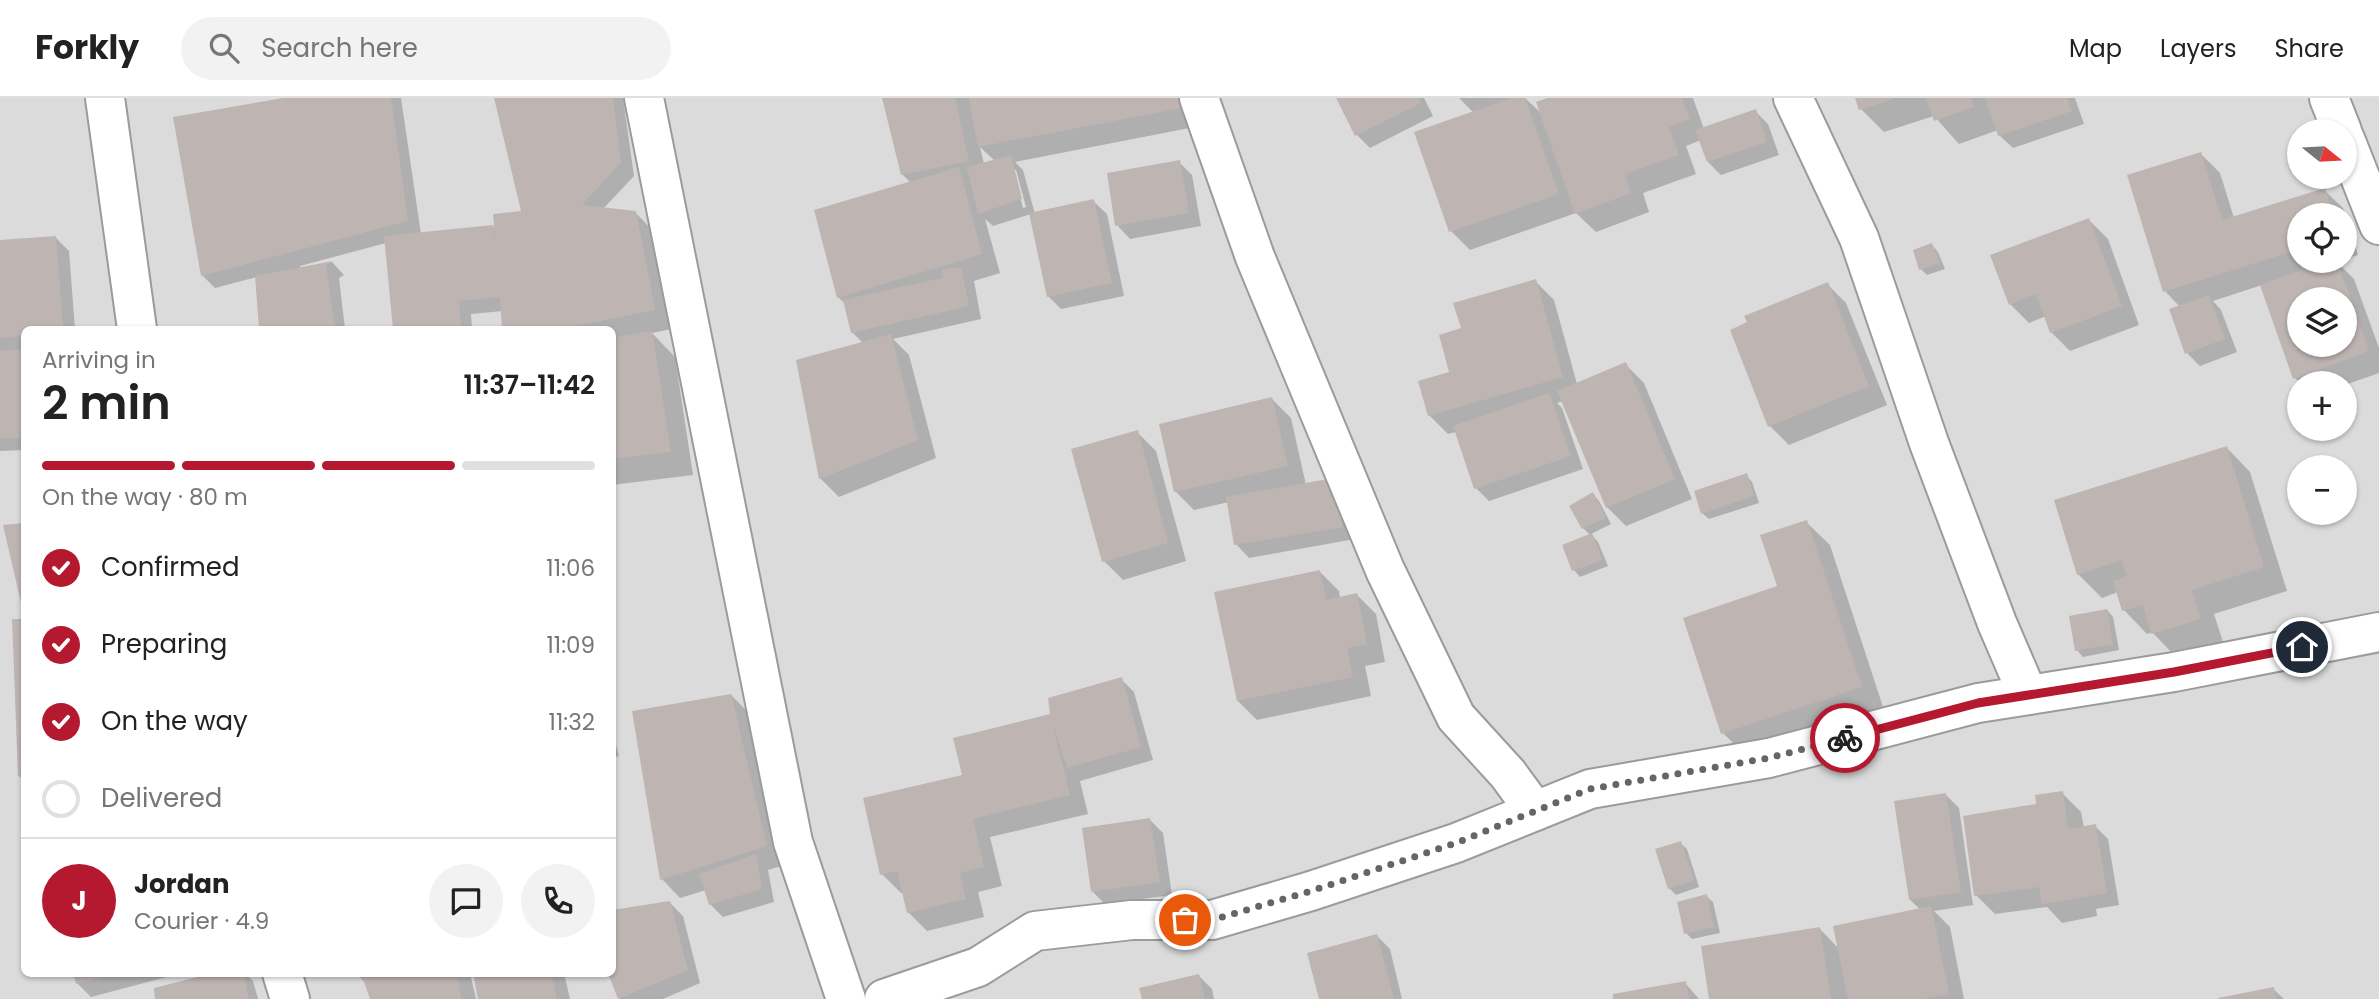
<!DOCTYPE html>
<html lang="en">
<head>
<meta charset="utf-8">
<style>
  body { margin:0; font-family:Poppins,sans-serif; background:#f2f2f2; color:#222; height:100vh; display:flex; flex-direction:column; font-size:26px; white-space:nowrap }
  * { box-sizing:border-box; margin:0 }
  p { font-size:23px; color:#767676 }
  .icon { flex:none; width:38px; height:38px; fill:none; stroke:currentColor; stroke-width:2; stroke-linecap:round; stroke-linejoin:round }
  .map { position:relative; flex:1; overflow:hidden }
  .panel { position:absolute; left:21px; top:228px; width:595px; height:651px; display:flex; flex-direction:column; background:#fff; border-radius:10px; box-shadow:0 2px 5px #0004 }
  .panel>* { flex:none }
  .needle { width:46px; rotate:108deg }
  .tools { position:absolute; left:2287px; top:21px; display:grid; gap:14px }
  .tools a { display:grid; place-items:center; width:70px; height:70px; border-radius:50%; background:#fff; box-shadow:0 2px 5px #0004; font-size:35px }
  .pin { position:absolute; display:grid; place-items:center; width:60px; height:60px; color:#fff; margin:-30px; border:4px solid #fff; border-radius:50%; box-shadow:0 2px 7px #0007 }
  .courier { position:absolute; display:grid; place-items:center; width:70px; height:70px; margin:-35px; border:5px solid #b41930; border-radius:50%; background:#fff; color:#222; box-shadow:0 2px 9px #0007 }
  .overview em { font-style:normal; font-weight:600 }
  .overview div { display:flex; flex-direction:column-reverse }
  .overview { display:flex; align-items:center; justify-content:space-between; height:119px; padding:0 21px }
  h1 { font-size:46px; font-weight:600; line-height:52px }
  .bar { display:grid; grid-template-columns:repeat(4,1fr); gap:10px 7px; align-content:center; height:84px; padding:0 21px }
  .bar i { height:9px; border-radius:5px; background:#e0e0e0 }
  .bar .selected { background:#b41930 }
  .bar p { grid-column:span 4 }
  .line { display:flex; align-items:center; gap:18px; padding:0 21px; border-top:2px solid #e0e0e0 }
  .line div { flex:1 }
  .round { display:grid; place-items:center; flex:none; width:74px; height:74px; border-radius:37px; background:#f2f2f2 }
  ol { padding:0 21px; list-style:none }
  li { display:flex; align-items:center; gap:21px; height:77px }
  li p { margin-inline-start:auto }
  li .icon { padding:7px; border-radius:50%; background:#b41930; color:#fff; stroke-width:4 }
  li:last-child { color:#767676 }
  li i { width:38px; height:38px; border:4px solid #e0e0e0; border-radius:50% }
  header { display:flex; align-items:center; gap:42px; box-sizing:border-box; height:98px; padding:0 35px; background:#fff; border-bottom:2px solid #e0e0e0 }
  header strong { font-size:33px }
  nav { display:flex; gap:38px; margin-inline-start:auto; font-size:24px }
  .search { width:490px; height:63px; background:#f2f2f2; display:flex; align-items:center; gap:18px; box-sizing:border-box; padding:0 24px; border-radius:38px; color:#767676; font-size:26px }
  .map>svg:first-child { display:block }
  .residential { fill:#dcdbdb; fill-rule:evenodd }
  .shadow { fill:#0003; fill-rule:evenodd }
  .building { fill:#beb5b3; fill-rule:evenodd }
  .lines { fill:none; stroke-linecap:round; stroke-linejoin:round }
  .minor-casing { stroke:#9b9b9b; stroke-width:42 }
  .minor { stroke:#fff; stroke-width:38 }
  .done { stroke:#676564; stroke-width:7; stroke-dasharray:0 12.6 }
  .route { stroke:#b41930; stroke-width:9 }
</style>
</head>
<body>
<header>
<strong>Forkly</strong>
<div class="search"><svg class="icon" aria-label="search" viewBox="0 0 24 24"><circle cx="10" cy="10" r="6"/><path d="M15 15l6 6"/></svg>Search here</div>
<nav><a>Map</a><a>Layers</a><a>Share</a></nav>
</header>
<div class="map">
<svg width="2379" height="901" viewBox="0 0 2379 901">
  <rect width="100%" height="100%" fill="#eeeae6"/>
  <path class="residential" d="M 0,0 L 2379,0 L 2379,901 L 0,901 ZM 2300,33 L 2345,33 L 2345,79 L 2300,79 ZM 2300,117 L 2345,117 L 2345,163 L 2300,163 ZM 2300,201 L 2345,201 L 2345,247 L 2300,247 ZM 24,231 L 612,231 L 612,875 L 24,875 ZM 2300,285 L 2345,285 L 2345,331 L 2300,331 ZM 2300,369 L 2345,369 L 2345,415 L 2300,415 Z"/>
  <g class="shadow">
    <polygon points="293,0 401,0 421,136 492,128 496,132 525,114 495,0 623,0 634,78 603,111 635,114 654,134 672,231 652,235 675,259 693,377 612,387 612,231 504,231 503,213 471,216 472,231 395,231 386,145 300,168 301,171 332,164 344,177 339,180 345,231 261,231 257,179 215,190 202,177"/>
    <path d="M 884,0 L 1200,0 L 1205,27 L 1015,64 L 1023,72 L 1035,116 L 1093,103 L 1107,116 L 1124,198 L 1061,211 L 1048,198 L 1031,116 L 993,128 L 985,121 L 1000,175 L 974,183 L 981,221 L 893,241 L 909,257 L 936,360 L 839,399 L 820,380 L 863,245 L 852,234 L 846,207 L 838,199 L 911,85 L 902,76 ZM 980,49 L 995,63 L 984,66 ZM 1013,72 L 1016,72 L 1026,109 L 1023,110 Z"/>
    <polygon points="1338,0 1424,0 1433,18 1370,50 1357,37"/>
    <polygon points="1459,0 1525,0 1542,16 1552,0 1693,0 1704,31 1755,13 1768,26 1779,57 1721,77 1708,64 1701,42 1686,48 1696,76 1643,95 1649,114 1596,134 1576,115 1470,152 1451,133 1416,35 1474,15"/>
    <polygon points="1857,0 2075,0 2084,26 2013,50 1999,37 1998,32 1959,46 1934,18 1884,34 1861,11"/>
    <path d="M 2201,56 L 2220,75 L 2234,120 L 2324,92 L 2343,110 L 2358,157 L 2345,161 L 2345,117 L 2300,117 L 2300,163 L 2340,163 L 2337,164 L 2354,181 L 2379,250 L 2379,275 L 2345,287 L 2345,285 L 2300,285 L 2295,280 L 2262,187 L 2213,203 L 2221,212 L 2237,254 L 2200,268 L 2187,255 L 2180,209 L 2165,193 ZM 2300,201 L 2345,201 L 2345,247 L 2300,247 Z"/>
    <polygon points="1179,64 1192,77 1201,128 1130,141 1117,127"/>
    <polygon points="2089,122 2108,141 2139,227 2070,253 2051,234 2046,218 2029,225 2010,206"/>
    <polygon points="56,140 69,153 75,231 24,231 24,352 0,353 0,144"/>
    <polygon points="1932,147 1938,154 1945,171 1927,177 1921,171"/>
    <polygon points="1535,183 1554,202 1577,286 1625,266 1644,285 1692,401 1626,428 1607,409 1563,303 1557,305 1562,310 1583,371 1489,403 1476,390 1456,334 1448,336 1429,317 1452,275 1463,232"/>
    <polygon points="1827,186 1846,205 1887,307 1789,347 1770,328"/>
    <polygon points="1272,301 1291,320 1306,387 1334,382 1355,441 1249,460 1236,446 1229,404 1194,412 1175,393"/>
    <polygon points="1137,334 1156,353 1186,463 1123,482 1104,463"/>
    <polygon points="2227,350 2250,374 2287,493 2214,516 2223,544 2176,559 2152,534 2147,536 2124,512 2118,494 2102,500 2078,476"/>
    <polygon points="1746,377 1752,384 1759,405 1709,421 1702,415"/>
    <polygon points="1593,396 1599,403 1611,426 1591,436 1598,444 1608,468 1580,479 1574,472 1564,448 1591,438 1583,430"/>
    <polygon points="1806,424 1830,447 1884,612 1746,658 1723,635"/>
    <polygon points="24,427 24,509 5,428"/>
    <polygon points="1320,474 1339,493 1340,501 1357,497 1376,516 1385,564 1365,568 1371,598 1257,622 1238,603"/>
    <polygon points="2107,512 2113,519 2119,552 2083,559 2077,552"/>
    <polygon points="24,522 24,683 19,678 14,523"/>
    <polygon points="1121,581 1134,594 1153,662 1080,683 1088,716 990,739 1002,788 978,794 984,819 927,833 908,814 904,794 901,795 882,776 964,679 1052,617"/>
    <polygon points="731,597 750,616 785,767 768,772 774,804 723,819 710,806 706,792 680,800 662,781"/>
    <polygon points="612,632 619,658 612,660"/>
    <polygon points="2062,695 2081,714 2084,730 2095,728 2108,741 2119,807 2096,811 2097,818 2062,825 2047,809 1995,816 1976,797 2038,708"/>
    <polygon points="1946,697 1959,710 1973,807 1934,813 1950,829 1964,901 1711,901 1820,831 1839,851 1921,812 1910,802"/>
    <polygon points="1150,722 1163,735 1172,797 1105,806 1092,793"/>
    <polygon points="1680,745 1687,751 1699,789 1676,797 1669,790"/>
    <polygon points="1706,798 1713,804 1720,835 1692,841 1686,835"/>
    <polygon points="670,805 683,818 700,885 663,901 620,901 610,875 612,875"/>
    <polygon points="1377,838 1390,851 1402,901 1321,901"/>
    <polygon points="75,875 182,875 91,899 78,886"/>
    <polygon points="220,875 245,875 253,883 258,901 157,901"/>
    <polygon points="355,875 470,875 476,901 372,901 367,886"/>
    <polygon points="475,875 564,875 570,901 480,901"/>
    <polygon points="1199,878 1212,891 1214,901 1144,901"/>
    <polygon points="1685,885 1699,901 1615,901"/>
    <polygon points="2273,891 2284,901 2220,901"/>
  </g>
  <g class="building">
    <polygon points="283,0 391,0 408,123 201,178 173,19"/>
    <polygon points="494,0 613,0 621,64 582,107 636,113 655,212 559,231 502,231 500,199 459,203 461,231 393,231 384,138 493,127 496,153 493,116 521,113"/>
    <polygon points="882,0 955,0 969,63 901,77"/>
    <polygon points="969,0 1185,0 1187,9 978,49"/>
    <polygon points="1336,0 1419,0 1421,5 1355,38"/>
    <polygon points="1511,0 1525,0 1559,96 1449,134 1414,34"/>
    <polygon points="1547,0 1682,0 1690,21 1669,29 1679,57 1625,76 1631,95 1575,116 1536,4"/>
    <polygon points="1855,0 1893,0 1893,1 1859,12"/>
    <polygon points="1926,0 1971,0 1974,9 1934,23"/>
    <polygon points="1985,0 2067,0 2072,13 1998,38"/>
    <polygon points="1756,11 1767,44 1707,64 1695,32"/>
    <polygon points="2201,54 2222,122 2325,90 2333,117 2300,117 2300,151 2163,194 2127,77"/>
    <polygon points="1011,57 1022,101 978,116 967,69"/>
    <polygon points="1180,62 1189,115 1115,128 1107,75"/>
    <polygon points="959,69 982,156 837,200 814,112"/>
    <polygon points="1094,101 1112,185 1047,199 1029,115"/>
    <polygon points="2089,120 2122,208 2050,235 2036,196 2009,207 1990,157"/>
    <polygon points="56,138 63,231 24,231 24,238 0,240 0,142"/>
    <polygon points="1932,145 1940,165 1919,172 1913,152"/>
    <polygon points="333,163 326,167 335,231 259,231 255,178"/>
    <path d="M 2328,163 L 2337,163 L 2369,253 L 2293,281 L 2260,187 ZM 2300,201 L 2345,201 L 2345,247 L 2300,247 Z"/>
    <polygon points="961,169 969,208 851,235 843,202 942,180 942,172"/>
    <polygon points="1536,181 1563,279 1428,318 1418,283 1449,274 1439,237 1461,230 1453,205"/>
    <polygon points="1828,184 1869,288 1768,329 1730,232 1747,224 1744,218"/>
    <polygon points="2209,197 2225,241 2185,256 2169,211"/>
    <polygon points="652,233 671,354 612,361 612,240"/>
    <polygon points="891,236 918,342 819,381 796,262"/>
    <polygon points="24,251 24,340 0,340 0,253"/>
    <polygon points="1626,264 1675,381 1606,410 1557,293"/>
    <polygon points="1549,295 1571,358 1474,391 1453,328"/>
    <polygon points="1272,299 1288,368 1174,394 1159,326"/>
    <polygon points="1138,332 1168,445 1102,464 1071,351"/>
    <polygon points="2227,348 2264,469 2192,492 2201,521 2151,536 2143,507 2122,513 2113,483 2127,478 2122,462 2077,477 2054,402"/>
    <polygon points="1747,375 1754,398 1701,416 1694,393"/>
    <polygon points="1334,380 1343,429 1234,447 1226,399"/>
    <polygon points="1593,394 1606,420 1582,431 1569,408"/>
    <polygon points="1807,422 1862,589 1721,636 1683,520 1777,488 1760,437"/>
    <polygon points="24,425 24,509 22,509 3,427"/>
    <polygon points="1592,435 1603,462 1572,473 1562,447"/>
    <polygon points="1320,472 1326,502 1357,495 1367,546 1347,550 1353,579 1237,603 1214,494"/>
    <polygon points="2107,511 2113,546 2075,553 2069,518"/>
    <polygon points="12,521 24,521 24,677 18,678"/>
    <polygon points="1122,579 1141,649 1067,670 1052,624 1070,697 973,721 984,769 960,775 966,801 907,815 897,773 880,777 863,700 962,677 953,640 1050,616 1048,600"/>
    <polygon points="731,596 767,748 660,782 632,613"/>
    <polygon points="2063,693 2068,731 2096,726 2107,795 2042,806 2039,789 1974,798 1963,718 2036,706 2035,697"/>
    <polygon points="1946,695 1961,794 1909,802 1894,703"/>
    <polygon points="1150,720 1160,784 1091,794 1082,730"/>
    <polygon points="1681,743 1694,782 1668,791 1655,751"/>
    <polygon points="756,756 762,791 709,807 699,776"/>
    <polygon points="1707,796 1714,829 1684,836 1677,804"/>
    <polygon points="670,803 688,872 618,901 608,875 612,875 612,812"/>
    <polygon points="1931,808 1949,896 1923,901 1848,901 1833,828"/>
    <polygon points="1820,829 1831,901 1709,901 1701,848"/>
    <polygon points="1377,836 1394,901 1319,901 1307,855"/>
    <polygon points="73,875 117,875 117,876 76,886"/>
    <polygon points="213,875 243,875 249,901 155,901 154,890"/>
    <polygon points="376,875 457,875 461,901 370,901 362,878"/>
    <polygon points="473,875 551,875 557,901 478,901"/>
    <polygon points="1199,876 1205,901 1142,901 1139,890"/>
    <polygon points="1686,883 1689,901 1613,901 1613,896"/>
    <polygon points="2274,889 2276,901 2218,901 2218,900"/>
  </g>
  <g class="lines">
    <g class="minor-casing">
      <g id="minor">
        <polyline points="105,0 137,231"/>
        <polyline points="644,0 793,744 846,901"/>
        <polyline points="1199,0 1255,159 1385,472 1456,619 1508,676 1535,713"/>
        <polyline points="1793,0 1859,140 1929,345 1997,525 2028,597"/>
        <polyline points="2329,0 2342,33"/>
        <polyline points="2345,41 2379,127"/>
        <polyline points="282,875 290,901"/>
        <polyline points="884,901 978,869 1035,833 1132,822 1212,822 1311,793 1456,745 1590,691 1769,660 1978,605 2174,574 2379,534"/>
      </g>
    </g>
    <use href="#minor" class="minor"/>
  </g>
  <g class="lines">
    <polyline class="done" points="1185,822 1212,822 1311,793 1456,745 1590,691 1769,660 1845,640"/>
    <polyline class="route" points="1845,640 1978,605 2174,574 2302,549"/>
  </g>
</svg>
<div class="tools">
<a><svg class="needle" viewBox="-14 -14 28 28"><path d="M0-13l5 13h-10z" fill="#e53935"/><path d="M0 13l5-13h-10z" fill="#767676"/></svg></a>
<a><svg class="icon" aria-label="locate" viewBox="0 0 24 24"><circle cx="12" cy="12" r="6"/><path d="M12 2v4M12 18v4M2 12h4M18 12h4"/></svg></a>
<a><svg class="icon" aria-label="layers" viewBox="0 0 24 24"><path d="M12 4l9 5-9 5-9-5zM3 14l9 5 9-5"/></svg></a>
<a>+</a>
<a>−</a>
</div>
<div class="pin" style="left:1185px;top:822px;background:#ea580c"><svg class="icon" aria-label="bag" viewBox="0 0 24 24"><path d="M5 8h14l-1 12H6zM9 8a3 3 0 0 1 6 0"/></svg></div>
<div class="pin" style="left:2302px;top:549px;background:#1f2937"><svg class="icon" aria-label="home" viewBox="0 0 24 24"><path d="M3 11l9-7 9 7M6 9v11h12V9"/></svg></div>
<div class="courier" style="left:1845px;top:640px"><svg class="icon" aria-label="bike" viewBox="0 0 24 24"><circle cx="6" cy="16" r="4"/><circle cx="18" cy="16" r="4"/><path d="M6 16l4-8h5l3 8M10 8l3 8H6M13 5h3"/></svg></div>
<section class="panel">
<div class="overview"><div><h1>2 min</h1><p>Arriving in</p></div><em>11:37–11:42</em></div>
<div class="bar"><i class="selected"></i><i class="selected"></i><i class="selected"></i><i></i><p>On the way · 80 m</p></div>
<ol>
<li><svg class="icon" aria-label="check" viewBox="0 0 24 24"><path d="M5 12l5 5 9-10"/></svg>Confirmed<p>11:06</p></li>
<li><svg class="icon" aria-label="check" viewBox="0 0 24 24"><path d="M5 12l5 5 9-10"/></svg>Preparing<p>11:09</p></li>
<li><svg class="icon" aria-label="check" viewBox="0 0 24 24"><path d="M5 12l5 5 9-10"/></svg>On the way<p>11:32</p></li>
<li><i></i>Delivered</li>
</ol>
<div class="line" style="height:126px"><b class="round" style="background:#b41930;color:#fff">J</b><div><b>Jordan</b><p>Courier · 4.9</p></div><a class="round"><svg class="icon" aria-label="chat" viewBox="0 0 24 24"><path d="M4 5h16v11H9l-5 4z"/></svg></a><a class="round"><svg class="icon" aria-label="phone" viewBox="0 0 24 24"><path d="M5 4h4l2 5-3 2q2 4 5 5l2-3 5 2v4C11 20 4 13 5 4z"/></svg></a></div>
</section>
</div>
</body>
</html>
